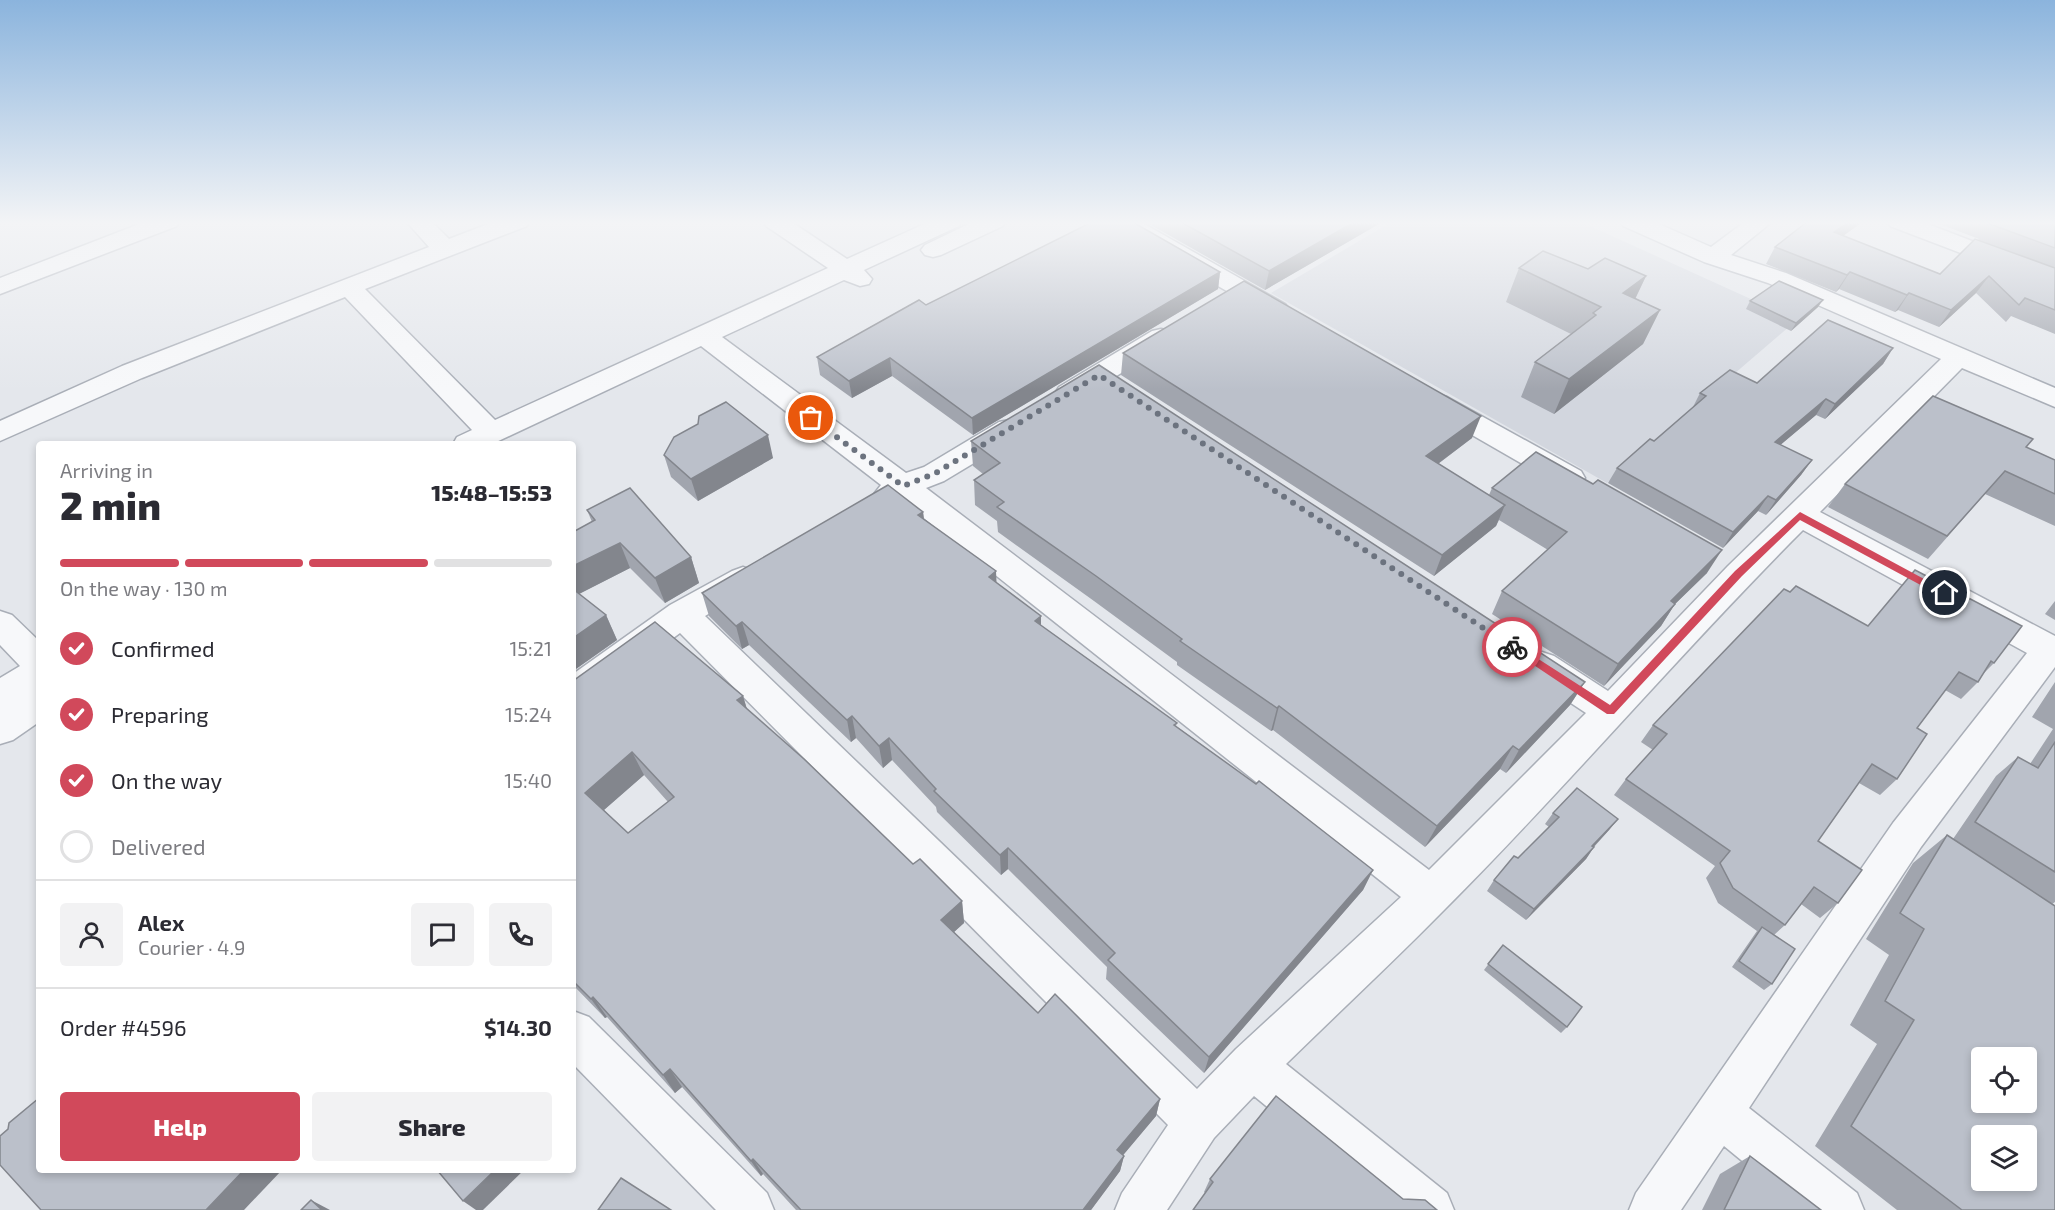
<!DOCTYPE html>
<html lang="en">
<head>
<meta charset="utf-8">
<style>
  body { margin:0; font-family:"Exo 2",sans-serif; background:#f2f2f3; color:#2b2b33; height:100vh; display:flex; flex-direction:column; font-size:22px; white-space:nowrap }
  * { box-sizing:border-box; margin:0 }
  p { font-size:20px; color:#7c7c81 }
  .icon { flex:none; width:33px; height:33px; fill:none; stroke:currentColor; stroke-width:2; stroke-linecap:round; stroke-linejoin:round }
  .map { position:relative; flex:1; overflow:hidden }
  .details { position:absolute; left:36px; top:441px; width:540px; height:732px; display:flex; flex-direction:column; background:#fff; border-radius:6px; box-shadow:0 3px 9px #0003 }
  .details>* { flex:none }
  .controls { position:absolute; left:1971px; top:1047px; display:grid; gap:12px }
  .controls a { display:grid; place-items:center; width:66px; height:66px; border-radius:6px; background:#fff; box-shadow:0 3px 9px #0003; font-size:30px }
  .pin { position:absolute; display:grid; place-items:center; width:51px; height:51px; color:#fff; margin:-26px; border:3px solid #fff; border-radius:50%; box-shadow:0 2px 6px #0007 }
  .courier { position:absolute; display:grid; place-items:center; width:60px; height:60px; margin:-30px; border:4px solid #d1495b; border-radius:50%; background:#fff; color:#222; box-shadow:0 2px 8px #0007 }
  .summary em { font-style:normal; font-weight:800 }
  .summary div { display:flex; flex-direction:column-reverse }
  .summary { display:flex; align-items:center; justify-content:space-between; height:102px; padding:0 24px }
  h1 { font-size:39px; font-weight:800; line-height:45px }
  .bar { display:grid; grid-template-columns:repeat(4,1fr); gap:9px 6px; align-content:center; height:72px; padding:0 24px }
  .bar i { height:8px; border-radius:4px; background:#e1e1e2 }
  .bar .current { background:#d1495b }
  .bar p { grid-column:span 4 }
  .line { display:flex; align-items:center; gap:15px; padding:0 24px; border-top:2px solid #e1e1e2 }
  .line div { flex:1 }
  .round { display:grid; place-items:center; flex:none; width:63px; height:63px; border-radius:6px; background:#f2f2f3 }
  ol { padding:0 24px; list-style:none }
  li { display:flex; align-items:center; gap:18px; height:66px }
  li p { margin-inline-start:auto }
  li .icon { padding:6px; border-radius:50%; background:#d1495b; color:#fff; stroke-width:4 }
  li:last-child { color:#7c7c81 }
  li i { width:33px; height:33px; border:3px solid #e1e1e2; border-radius:50% }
  .primary-button { display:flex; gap:12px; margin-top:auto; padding:12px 24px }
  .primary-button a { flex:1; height:69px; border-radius:6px; background:#d1495b; color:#fff; font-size:24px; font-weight:800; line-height:69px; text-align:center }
  .primary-button a+a { background:#f2f2f3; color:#2b2b33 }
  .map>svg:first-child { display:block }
  .built { fill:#d2d6de }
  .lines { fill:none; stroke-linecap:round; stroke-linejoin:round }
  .minor-casing { stroke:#a9aeb7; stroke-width:3 }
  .minor { fill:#f7f8fa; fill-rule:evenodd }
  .wall { fill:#a1a5ae; fill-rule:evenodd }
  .shaded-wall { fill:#83868d }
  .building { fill:#bbc0ca; stroke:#83868d; stroke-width:1.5; fill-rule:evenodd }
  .route { fill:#d1495b }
  .done { stroke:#6c737f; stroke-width:6; stroke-dasharray:0 10.8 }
</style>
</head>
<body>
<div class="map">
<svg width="2055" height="1210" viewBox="0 0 2055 1210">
  <rect width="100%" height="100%" fill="#e4e7ec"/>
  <polygon class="built" points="1393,221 1579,221 1797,320 1607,483 1271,293"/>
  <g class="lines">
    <g class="minor-casing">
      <g id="minor">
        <polygon points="147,221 180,221 177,226 0,294 0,278"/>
        <path d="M 406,221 L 431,221 L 449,239 L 496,221 L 530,221 L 527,226 L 365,289 L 495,420 L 828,268 L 766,226 L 763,221 L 790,221 L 847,259 L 931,221 L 962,221 L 959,226 L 864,270 L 872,279 L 869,284 L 860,286 L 844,280 L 722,337 L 906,473 L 924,467 L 999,422 L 1009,420 L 1019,422 L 1023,429 L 1019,436 L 944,481 L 926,488 L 1429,870 L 1586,713 L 1530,676 L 1525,666 L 1530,656 L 1542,652 L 1554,656 L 1608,691 L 1728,566 L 1941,359 L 1768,283 L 1704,262 L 1623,226 L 1620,221 L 1652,221 L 1711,247 L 1746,221 L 1773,221 L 1731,255 L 1786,273 L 2055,388 L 2055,407 L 1962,368 L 1820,512 L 2055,636 L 2055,667 L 1921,847 L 1749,1108 L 1857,1193 L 1864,1210 L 1802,1210 L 1724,1146 L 1681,1210 L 1629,1210 L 1636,1193 L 1893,823 L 2027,653 L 1803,530 C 1680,653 1568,786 1445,909 C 1393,962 1339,1012 1286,1064 L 1447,1193 L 1454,1210 L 1392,1210 L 1254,1096 L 1214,1138 L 1167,1210 L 1115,1210 L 1122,1193 L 1168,1125 L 680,633 L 585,703 L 573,707 L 573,674 L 670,605 L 732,571 L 743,567 L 754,571 L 759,579 L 754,587 L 705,616 L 1197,1089 L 1236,1049 L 1401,897 L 901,500 L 889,504 L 878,501 L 874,494 L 881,485 L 701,346 L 492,444 L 453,444 L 457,437 L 472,430 L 345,297 L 142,378 L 0,441 L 0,421 L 122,366 L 429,247 Z"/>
        <polygon points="975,221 1006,221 1003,226 941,255 933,257 925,255 921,250 925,245"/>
        <polygon points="1110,221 1139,221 1285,304 1289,309 1285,314 1276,317 1267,314 1113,226"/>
        <polygon points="1887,221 1920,221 2055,273 2055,289 1890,226"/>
        <polygon points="1161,329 1170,331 1174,337 1170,343 1079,399 1069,402 1059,399 1055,393 1059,387 1152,331"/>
        <polygon points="1437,394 1447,397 1581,471 1585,478 1581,485 1570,488 1559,485 1427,409 1423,403 1427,397"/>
        <polygon points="0,611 12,615 39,641 39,722 13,740 0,744 0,678 20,666 0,645"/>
        <polygon points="573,1011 589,1017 767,1193 774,1210 716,1210 573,1064"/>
      </g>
    </g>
    <use href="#minor" class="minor"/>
  </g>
  <g class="wall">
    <polygon points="1144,221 1384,221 1265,290"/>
    <polygon points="1808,221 1864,221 1843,236 1940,274 1979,239 1932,221 2055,221 2055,334 2011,316 2006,322 1976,293 1939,327 1898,310 1895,312 1839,289 1836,292 1766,264 1775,247"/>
    <polygon points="1519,268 1588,269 1646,276 1635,298 1660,310 1643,344 1554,414 1521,397 1535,362 1571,334 1506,302"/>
    <polygon points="1220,272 1218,289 973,435 892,376 852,398 820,375 817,357 926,305"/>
    <polygon points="1750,301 1818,307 1791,331 1746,309"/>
    <polygon points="1893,348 1883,364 1825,419 1816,415 1780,445 1812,460 1801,475 1766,515 1758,511 1723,548 1608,483 1617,468 1654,441 1692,409 1700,393 1757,383"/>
    <polygon points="1123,353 1472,438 1438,464 1489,495 1492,488 1707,573 1675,604 1661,626 1604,686 1492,614 1502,591 1548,550 1499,520 1496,526 1434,576 1121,375"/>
    <polygon points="698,424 773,458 698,501 671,477 664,455"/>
    <polygon points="971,441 1585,682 1570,705 1506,773 1500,769 1425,847 1273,730 1271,731 1177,665 1177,662 1094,601 998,532 997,521 975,505 974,480 983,474 973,466"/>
    <polygon points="2026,447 2055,460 2055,526 1985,494 1928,559 1828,507 1845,484"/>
    <polygon points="587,510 691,557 699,583 665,603 630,568 579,594 606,615 617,640 573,671 573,532 592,522"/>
    <polygon points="923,512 924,520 997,583 1041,626 1177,723 1176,726 1373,870 1363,890 1204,1073 1106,979 1107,967 1008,869 1001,875 937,812 936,807 892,760 883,768 856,738 851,742 749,645 742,649 709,616 702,593"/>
    <polygon points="1915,570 1994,663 1983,674 1978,682 1961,699 1945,690 1917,728 1897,779 1880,795 1859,783 1818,841 1838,903 1820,918 1801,904 1785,925 1774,935 1772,984 1764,990 1732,967 1757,931 1718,903 1706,878 1715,866 1614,795 1626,779 1653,750 1641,742 1653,725 1868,626"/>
    <polygon points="2055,601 2055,620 2045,614"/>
    <path d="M 573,681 L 743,696 L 747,709 L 913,864 L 962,901 L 964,923 L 954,932 L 1038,1013 L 1160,1099 L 1156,1116 L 1123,1155 L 1124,1156 L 1120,1171 L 1091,1210 L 796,1210 L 763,1174 L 761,1176 L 682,1087 L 675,1093 L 607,1017 L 605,1018 L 573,985 ZM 644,775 L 668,802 L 628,833 L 604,810 Z"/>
    <polygon points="2055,682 2055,902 2052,904 2055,1210 1897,1210 1815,1146 1877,1044 1850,1025 1889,955 1866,939 1913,863 1947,835 1953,839 1996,776 2018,757 2030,764 2053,729 2032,717"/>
    <polygon points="1553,813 1618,819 1609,830 1594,847 1586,859 1526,920 1487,891 1494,880 1518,858 1549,827 1545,824"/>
    <polygon points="1503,945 1567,1027 1561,1033 1484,970"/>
    <polygon points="1276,1096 1205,1193 1204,1192 1210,1179"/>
    <polygon points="1750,1156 1821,1210 1702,1210 1720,1174"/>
  </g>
  <g class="shaded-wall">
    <polygon points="1356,221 1384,221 1265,290 1269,271"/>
    <polygon points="1850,221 1864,221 1824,249 1834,232"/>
    <polygon points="1220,272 1218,289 973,435 972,418"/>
    <polygon points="1850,272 1839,289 1836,292 1847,275"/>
    <polygon points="1646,276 1630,310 1623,293"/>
    <polygon points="1989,276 1976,293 1939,327 1951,310"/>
    <polygon points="1909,293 1898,310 1895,312 1907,295"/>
    <polygon points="1823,300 1818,307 1791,331 1796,323"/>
    <polygon points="1660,310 1643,344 1554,414 1569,379"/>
    <polygon points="1893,348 1883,364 1825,419 1835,404"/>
    <polygon points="890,358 892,376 852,398 849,381"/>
    <polygon points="1826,399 1816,415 1765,458 1775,442"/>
    <polygon points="1481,416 1472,438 1419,478 1426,456"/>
    <polygon points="768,435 773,458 698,501 691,479"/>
    <polygon points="1812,460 1801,475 1766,515 1776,500"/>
    <polygon points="1768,496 1758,511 1723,548 1733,532"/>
    <polygon points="1505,505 1496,526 1434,576 1442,555"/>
    <polygon points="923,512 926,535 918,515"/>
    <polygon points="620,543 630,568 573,597 573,566"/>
    <polygon points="1722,550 1707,573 1675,604 1661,626 1604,686 1618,664 1671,601"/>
    <polygon points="691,557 699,583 665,603 655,578"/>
    <polygon points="996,571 997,594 989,577"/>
    <polygon points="606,615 617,640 573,671 573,638"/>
    <polygon points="1041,616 1041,639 1035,621"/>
    <polygon points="742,622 749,645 742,649 736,626"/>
    <polygon points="1585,682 1570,705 1506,773 1519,750"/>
    <polygon points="743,696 750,720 737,700"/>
    <polygon points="1279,706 1273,730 1271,731 1277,708"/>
    <polygon points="852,716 856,738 851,742 847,720"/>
    <polygon points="889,738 892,760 883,768 879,746"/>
    <polygon points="1513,746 1500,769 1425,847 1437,826"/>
    <polygon points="632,752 644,775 597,816 585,793"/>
    <polygon points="1618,819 1609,830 1584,857 1592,846"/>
    <polygon points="1594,847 1586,859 1526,920 1534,909"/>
    <polygon points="1008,848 1008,869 1001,875 1000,855"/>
    <polygon points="1373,870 1363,890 1204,1073 1209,1057"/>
    <polygon points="962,901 964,923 944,941 941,920"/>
    <polygon points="593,997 607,1017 605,1018 591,999"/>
    <polygon points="670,1069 682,1087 675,1093 663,1075"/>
    <polygon points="1160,1099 1156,1116 1114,1166 1117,1150"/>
    <polygon points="1124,1156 1120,1171 1091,1210 1083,1210"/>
    <polygon points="753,1159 763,1174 761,1176 751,1161"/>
    <polygon points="244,1170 282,1170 244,1210 206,1210"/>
    <polygon points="495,1170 524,1170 483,1210 476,1210 463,1201"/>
    <polygon points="311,1200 330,1210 322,1210"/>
  </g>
  <g class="building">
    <polygon points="1094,221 1131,221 1220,272 972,418 890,358 849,381 817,357 919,300 926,305"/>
    <polygon points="1179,221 1356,221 1269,271"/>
    <polygon points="1808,221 1850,221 1834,232 1940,274 1975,239 2055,268 2055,310 2025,298 2019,305 1989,276 1951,310 1909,293 1907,295 1850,272 1847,275 1775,247"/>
    <polygon points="1989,221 2055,221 2055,248 1990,224 1991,222"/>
    <polygon points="1543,251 1588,269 1605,258 1646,276 1623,293 1660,310 1569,379 1535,362 1596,315 1593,313 1601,307 1519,268"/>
    <polygon points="1244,281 1481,416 1426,456 1505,505 1442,555 1123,353"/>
    <polygon points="1779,281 1823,300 1796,323 1750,301"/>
    <polygon points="1828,320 1893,348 1835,404 1826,399 1775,442 1812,460 1776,500 1768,496 1733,532 1617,468 1650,439 1654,441 1706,396 1700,393 1730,370 1757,383"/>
    <polygon points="1099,365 1585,682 1519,750 1513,746 1437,826 1279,706 1277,708 1180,641 1182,639 1096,576 997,507 1004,502 974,480 1000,463 971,441"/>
    <polygon points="1933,396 2033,439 2026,447 2055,460 2055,494 2005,471 1947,536 1845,484"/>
    <polygon points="726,402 768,435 691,479 664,455 674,437 698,424 699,416"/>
    <polygon points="1536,452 1593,484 1598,480 1722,550 1671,601 1675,604 1618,664 1502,591 1567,532 1492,488"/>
    <polygon points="888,485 923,512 918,515 996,571 989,577 1041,616 1035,621 1177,723 1174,725 1256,784 1259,781 1373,870 1209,1057 1108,960 1115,953 1008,848 1000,855 934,791 936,789 889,738 879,746 852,716 847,720 742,622 736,626 702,593"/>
    <polygon points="630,488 691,557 655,578 620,543 573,566 573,532 595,520 587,510"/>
    <polygon points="1915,570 2022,626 1994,663 1991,661 1978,682 1959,672 1917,728 1927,734 1897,779 1872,764 1818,841 1862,870 1838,903 1814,887 1785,925 1733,888 1720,863 1730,851 1626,779 1667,734 1653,725 1784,589 1790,592 1796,586 1868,626"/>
    <polygon points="573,589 606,615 573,638"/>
    <path d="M 655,622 L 743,696 L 737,700 L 804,759 L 913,864 L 920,859 L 962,901 L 941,920 L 1038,1013 L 1055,994 L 1160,1099 L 1117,1150 L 1124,1156 L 1083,1210 L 801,1210 L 753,1159 L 751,1161 L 670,1069 L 663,1075 L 593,997 L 591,999 L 573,981 L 573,681 ZM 632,752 L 674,797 L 628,833 L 585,793 Z"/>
    <polygon points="2055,742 2055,872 1975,822 2018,757 2038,768"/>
    <polygon points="1577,788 1618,819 1592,846 1594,847 1534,909 1494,880 1514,856 1518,858 1559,817 1553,813"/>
    <path d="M 1947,835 L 2055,906 L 2055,1210 L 1962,1210 L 1851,1126 L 1914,1020 L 1885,1001 L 1924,929 L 1900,913 ZM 1982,1058 L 2026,1058 L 2026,1102 L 1982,1102 ZM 1982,1136 L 2026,1136 L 2026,1180 L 1982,1180 Z"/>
    <polygon points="1762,927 1795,949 1772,984 1739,961"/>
    <polygon points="1503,945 1582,1007 1567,1027 1488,964"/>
    <polygon points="1276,1096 1403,1199 1425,1200 1437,1210 1193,1210 1213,1182 1210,1179"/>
    <polygon points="39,1098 39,1170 244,1170 206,1210 41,1210 0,1165 0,1136 8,1129 9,1123"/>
    <polygon points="1750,1156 1821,1210 1724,1210"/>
    <polygon points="437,1170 495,1170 463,1201"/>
    <polygon points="621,1178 671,1210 598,1210"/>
    <polygon points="311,1200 322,1210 301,1210"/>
  </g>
  <linearGradient id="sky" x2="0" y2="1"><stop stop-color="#8bb4dd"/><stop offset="0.57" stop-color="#f3f4f6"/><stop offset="1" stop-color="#f3f4f6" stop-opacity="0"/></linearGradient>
  <rect width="2055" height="391" fill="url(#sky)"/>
  <polygon class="route" points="1800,512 1950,593 1948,596 1941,596 1800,520 1742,576 1614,714 1607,714 1507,647 1512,643 1515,644 1610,705 1735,571"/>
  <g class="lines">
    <polyline class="done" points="811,418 903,486 934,474 1099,375 1512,647"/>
  </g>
</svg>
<div class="controls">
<a><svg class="icon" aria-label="locate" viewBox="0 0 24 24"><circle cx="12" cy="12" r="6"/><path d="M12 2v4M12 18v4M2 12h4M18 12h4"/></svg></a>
<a><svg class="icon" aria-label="layers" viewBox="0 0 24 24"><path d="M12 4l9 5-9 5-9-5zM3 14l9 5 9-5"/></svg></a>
</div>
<div class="pin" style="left:811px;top:418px;background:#ea580c"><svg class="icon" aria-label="bag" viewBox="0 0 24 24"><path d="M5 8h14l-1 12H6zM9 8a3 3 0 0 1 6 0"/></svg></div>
<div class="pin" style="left:1945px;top:593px;background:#1f2937"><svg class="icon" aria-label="home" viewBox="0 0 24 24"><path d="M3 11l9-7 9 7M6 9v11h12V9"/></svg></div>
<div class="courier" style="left:1512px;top:647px"><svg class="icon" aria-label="bike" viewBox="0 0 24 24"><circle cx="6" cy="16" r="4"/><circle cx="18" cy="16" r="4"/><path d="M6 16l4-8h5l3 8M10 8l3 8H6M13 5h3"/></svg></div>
<section class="details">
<div class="summary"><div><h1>2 min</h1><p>Arriving in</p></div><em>15:48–15:53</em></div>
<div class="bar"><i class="current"></i><i class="current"></i><i class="current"></i><i></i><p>On the way · 130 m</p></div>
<ol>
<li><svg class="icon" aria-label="check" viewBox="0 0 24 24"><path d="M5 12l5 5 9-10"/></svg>Confirmed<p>15:21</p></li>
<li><svg class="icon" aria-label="check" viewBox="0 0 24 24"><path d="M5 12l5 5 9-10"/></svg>Preparing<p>15:24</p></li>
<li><svg class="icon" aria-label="check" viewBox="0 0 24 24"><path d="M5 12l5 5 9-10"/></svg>On the way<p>15:40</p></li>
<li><i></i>Delivered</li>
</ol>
<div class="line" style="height:108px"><a class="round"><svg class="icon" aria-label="person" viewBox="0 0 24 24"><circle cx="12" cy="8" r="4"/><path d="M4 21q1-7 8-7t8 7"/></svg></a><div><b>Alex</b><p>Courier · 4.9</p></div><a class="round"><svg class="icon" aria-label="chat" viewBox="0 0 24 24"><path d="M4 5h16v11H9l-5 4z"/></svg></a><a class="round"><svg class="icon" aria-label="phone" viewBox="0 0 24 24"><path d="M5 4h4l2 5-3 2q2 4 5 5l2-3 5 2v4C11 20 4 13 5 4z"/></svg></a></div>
<div class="line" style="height:78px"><div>Order #4596</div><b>$14.30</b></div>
<div class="primary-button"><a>Help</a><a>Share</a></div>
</section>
</div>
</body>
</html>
